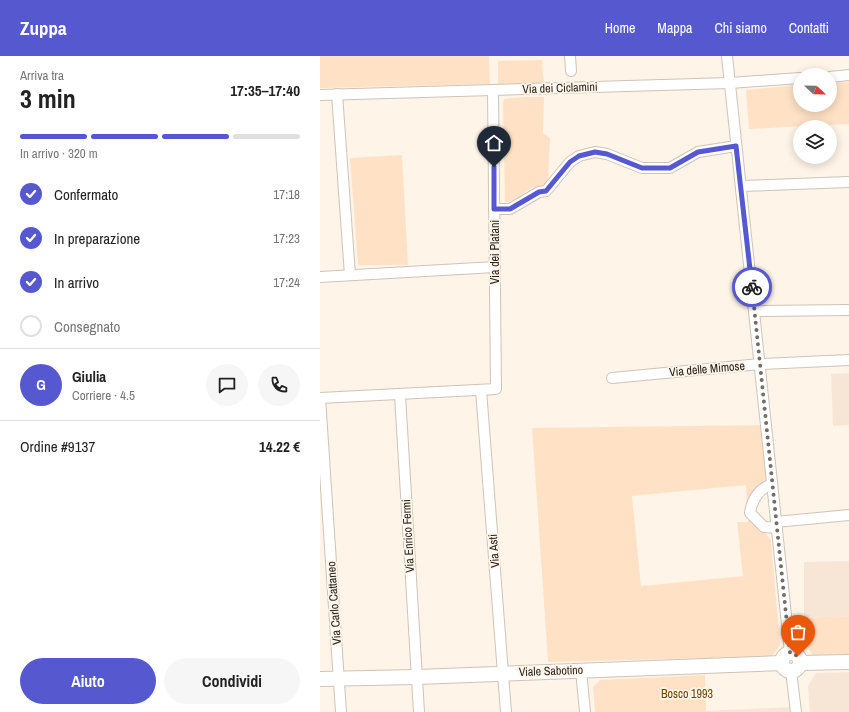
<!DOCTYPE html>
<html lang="it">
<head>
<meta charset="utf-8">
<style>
  body { margin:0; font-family:"Archivo Narrow",sans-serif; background:#f6f6f6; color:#222; height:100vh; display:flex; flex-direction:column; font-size:15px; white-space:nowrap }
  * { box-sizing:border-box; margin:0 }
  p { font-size:13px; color:#767676 }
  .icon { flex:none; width:22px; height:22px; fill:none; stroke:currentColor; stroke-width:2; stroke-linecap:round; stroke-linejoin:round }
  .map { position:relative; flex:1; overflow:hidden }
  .side { display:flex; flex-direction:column; background:#fff; width:320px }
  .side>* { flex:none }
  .needle { width:26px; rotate:112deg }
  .buttons { position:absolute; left:473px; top:12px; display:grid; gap:8px }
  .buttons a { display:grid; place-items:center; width:44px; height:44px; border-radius:50%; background:#fff; box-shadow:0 2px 10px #0003; font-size:20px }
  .pin { position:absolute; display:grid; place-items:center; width:34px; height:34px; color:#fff; margin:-41px -17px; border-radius:50% 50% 50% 0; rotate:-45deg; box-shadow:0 0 4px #0007 }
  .pin .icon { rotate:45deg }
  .courier { position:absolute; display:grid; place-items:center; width:40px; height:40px; margin:-20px; border:3px solid #5658d0; border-radius:50%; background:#fff; color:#222; box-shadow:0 1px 5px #0007 }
  .headline em { font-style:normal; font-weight:700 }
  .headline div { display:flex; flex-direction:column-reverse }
  .headline { display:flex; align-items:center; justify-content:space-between; height:68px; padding:0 20px }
  h1 { font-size:26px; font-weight:700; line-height:30px }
  .bar { display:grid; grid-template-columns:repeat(4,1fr); gap:6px 4px; align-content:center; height:48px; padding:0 20px }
  .bar i { height:5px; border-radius:3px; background:#e0e0e0 }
  .bar .current { background:#5658d0 }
  .bar p { grid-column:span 4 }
  .line { display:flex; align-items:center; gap:10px; padding:0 20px; border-top:1px solid #e0e0e0 }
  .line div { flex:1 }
  .round { display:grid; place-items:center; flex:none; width:42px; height:42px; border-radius:21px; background:#f6f6f6 }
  ol { padding:0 20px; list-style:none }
  li { display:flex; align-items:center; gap:12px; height:44px }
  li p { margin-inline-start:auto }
  li .icon { padding:4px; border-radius:50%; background:#5658d0; color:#fff; stroke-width:4 }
  li:last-child { color:#767676 }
  li i { width:22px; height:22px; border:2px solid #e0e0e0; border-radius:50% }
  .button { display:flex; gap:8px; margin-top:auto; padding:8px 20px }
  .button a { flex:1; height:46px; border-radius:24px; background:#5658d0; color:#fff; font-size:16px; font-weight:700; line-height:46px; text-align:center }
  .button a+a { background:#f6f6f6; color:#222 }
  header { display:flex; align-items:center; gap:24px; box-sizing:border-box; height:56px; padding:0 20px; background:#5658d0; color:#fff }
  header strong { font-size:19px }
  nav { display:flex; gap:22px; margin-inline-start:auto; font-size:14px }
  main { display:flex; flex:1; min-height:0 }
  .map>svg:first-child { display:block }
  .built { fill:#f7e6d5 }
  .green { fill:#ffe2c5 }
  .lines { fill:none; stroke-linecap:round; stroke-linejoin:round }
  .street-casing { stroke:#cec3b9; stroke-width:12 }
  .secondary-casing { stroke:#cec3b9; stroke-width:16 }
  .street { stroke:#fff; stroke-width:10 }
  .secondary { stroke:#fff; stroke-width:14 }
  .done { stroke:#736d66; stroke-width:4; stroke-dasharray:0 7.2 }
  .route { stroke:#5658d0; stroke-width:5 }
  .labels { text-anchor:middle; stroke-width:3.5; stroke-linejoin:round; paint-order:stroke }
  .street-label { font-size:12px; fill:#282420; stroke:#fff4e8 }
  .park-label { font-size:12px; fill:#6c4104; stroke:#fff4e8 }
</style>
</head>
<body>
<header>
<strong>Zuppa</strong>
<nav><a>Home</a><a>Mappa</a><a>Chi siamo</a><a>Contatti</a></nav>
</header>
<main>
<section class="side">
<div class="headline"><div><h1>3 min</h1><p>Arriva tra</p></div><em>17:35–17:40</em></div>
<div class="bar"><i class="current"></i><i class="current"></i><i class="current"></i><i></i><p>In arrivo · 320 m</p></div>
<ol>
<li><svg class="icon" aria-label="check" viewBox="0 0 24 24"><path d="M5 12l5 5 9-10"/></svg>Confermato<p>17:18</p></li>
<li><svg class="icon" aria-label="check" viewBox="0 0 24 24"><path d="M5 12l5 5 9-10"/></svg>In preparazione<p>17:23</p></li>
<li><svg class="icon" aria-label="check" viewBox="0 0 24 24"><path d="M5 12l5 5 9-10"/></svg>In arrivo<p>17:24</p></li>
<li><i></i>Consegnato</li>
</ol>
<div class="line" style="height:72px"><b class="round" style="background:#5658d0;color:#fff">G</b><div><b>Giulia</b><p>Corriere · 4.5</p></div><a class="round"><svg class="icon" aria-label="chat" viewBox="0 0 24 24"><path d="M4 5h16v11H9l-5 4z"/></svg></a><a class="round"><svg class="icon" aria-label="phone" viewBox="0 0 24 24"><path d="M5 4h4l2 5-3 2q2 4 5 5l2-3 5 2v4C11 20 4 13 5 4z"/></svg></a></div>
<div class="line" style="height:52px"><div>Ordine #9137</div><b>14.22 €</b></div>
<div class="button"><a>Aiuto</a><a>Condividi</a></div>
</section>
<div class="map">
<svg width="529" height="656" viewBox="0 0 529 656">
  <rect width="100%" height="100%" fill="#fff4e8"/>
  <g class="built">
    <polygon points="529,317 529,369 513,370 511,318"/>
    <polygon points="529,505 529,560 484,562 484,506"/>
    <polygon points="529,616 529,656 490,656 488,630 496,617"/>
    <polygon points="472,651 473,656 386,656 386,655"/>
  </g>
  <g class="green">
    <polygon points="0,0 169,0 170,28 0,32"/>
    <polygon points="222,4 224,27 178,28 178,5"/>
    <polygon points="529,26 529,68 429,73 426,34 480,29 480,49 510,49 510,27"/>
    <path d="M 204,41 L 224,41 L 223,77 L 230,82 L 228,128 C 222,131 215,130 210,133 C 201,138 195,146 185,146 L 183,48 L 184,43 Z"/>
    <polygon points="82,99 88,209 38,209 30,102"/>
    <path d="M 444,369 L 449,421 L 444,425 L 429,450 L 427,450 L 426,429 L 312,440 L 321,530 L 423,520 L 417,466 L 428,466 L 428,460 L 435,463 L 451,484 L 460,588 C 453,604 448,601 432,601 L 228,606 L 212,372 Z"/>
    <polygon points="529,560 529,601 494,601 485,587 484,562"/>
    <polygon points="385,619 386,656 275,656 273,631 280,624"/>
  </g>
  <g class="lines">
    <g class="street-casing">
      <g id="street">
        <polyline points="250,0 251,15"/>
        <polyline points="407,0 470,597"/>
        <polyline points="510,21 529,19"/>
        <polyline points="17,38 30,219"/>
        <polyline points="0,39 410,27 480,22"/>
        <polyline points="421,130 529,126"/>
        <polyline points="174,153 190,153 219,136 226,135 250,106 259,100 275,96 287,98 322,112 350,112 378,96 416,90"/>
        <polyline points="0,221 175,211"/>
        <polyline points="435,255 529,254"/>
        <polyline points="292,322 440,308 529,304"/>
        <polyline points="161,334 186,656"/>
        <polyline points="80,339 99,656"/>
        <polyline points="0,342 176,333 173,35"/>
        <polyline points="0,342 21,656"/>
        <path d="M 452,428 C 439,433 432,443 430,457 L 444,471 L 457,472"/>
        <polyline points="456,466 529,459"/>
        <polyline points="261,614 265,656"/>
        <polyline points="471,615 476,656"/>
      </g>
    </g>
    <g class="secondary-casing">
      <g id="secondary">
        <circle cx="471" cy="606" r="9"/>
        <polyline points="480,607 529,606"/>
        <polyline points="0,623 97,621 462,607"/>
      </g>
    </g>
    <use href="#street" class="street"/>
    <use href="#secondary" class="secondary"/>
  </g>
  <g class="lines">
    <polyline class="done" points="432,231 470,597 478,600"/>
    <polyline class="route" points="174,111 174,153 190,153 219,136 226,135 250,106 259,100 275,96 287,98 322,112 350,112 378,96 416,90 432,231"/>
  </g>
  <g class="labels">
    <g class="street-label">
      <text transform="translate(240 32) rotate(-2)" y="4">Via dei Ciclamini</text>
      <text transform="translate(175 196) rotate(-90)" y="4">Via dei Platani</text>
      <text transform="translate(387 313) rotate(-5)" y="4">Via delle Mimose</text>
      <text transform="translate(88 480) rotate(-93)" y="4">Via Enrico Fermi</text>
      <text transform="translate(174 495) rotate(-94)" y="4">Via Asti</text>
      <text transform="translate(14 547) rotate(-94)" y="4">Via Carlo Cattaneo</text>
      <text transform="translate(231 615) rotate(-2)" y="4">Viale Sabotino</text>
    </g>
    <g class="park-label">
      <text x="367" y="642">Bosco 1993</text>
    </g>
  </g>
</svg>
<div class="buttons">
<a><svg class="needle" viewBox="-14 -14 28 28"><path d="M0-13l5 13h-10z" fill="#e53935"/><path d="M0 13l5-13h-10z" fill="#767676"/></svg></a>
<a><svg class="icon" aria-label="layers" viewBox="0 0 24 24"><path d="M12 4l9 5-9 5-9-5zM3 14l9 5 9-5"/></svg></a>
</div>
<div class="pin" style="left:478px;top:600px;background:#ea580c"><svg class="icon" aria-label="bag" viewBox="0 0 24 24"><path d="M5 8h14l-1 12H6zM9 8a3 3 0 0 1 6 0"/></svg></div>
<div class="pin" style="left:174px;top:111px;background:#1f2937"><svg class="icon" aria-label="home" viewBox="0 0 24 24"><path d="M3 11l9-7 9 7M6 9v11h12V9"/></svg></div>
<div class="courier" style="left:432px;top:231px"><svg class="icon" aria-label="bike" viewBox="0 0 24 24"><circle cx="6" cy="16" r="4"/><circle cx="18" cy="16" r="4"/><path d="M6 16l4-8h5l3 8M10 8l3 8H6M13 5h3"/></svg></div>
</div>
</main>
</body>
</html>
